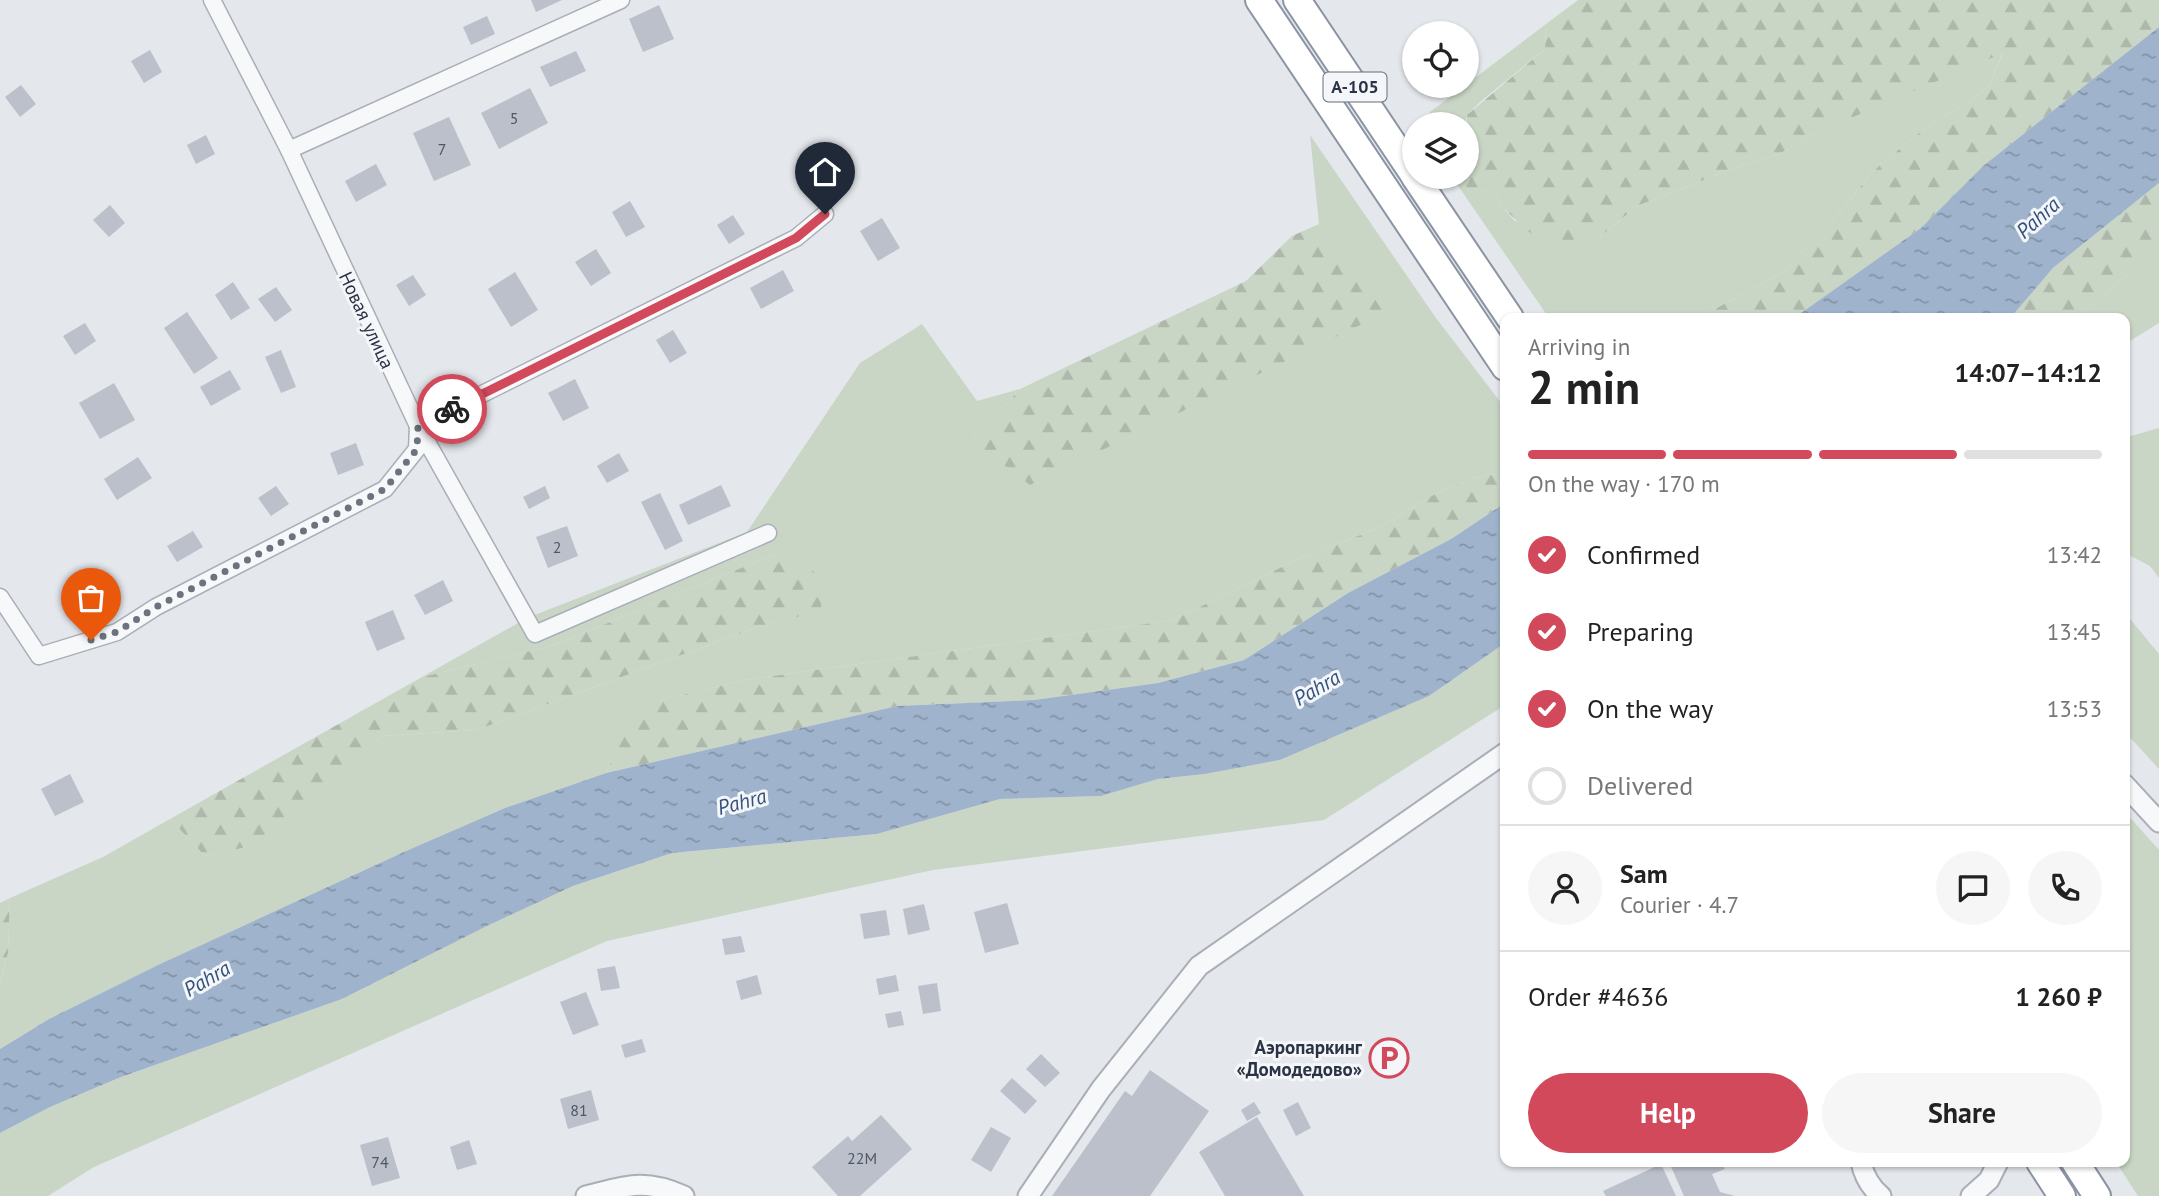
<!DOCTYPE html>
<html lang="en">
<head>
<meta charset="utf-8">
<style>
  body { margin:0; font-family:"PT Sans",sans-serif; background:#f6f6f6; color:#222; height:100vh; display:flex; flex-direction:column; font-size:26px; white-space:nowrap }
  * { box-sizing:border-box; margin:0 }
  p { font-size:23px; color:#767676 }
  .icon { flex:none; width:38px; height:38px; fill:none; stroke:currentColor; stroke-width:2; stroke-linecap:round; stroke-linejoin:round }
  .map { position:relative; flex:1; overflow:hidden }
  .sheet { position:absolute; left:1500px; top:313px; width:630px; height:854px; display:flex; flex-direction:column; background:#fff; border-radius:14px; box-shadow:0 2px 5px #0004 }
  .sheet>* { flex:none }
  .buttons { position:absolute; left:1402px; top:21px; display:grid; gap:14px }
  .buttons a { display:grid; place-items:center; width:77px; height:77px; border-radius:50%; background:#fff; box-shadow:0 2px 5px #0004; font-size:35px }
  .pin { position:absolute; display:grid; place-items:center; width:60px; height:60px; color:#fff; margin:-72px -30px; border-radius:50% 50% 50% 0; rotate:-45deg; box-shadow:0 0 7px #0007 }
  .pin .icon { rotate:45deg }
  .courier { position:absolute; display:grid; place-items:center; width:70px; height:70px; margin:-35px; border:5px solid #d1495b; border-radius:50%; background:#fff; color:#222; box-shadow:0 2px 9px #0007 }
  .head em { font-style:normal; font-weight:800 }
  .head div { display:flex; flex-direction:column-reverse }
  .head { display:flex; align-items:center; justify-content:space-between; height:119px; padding:0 28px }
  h1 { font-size:46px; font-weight:800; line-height:52px }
  .bar { display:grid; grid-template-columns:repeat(4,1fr); gap:10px 7px; align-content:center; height:84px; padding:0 28px }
  .bar i { height:9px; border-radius:5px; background:#e0e0e0 }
  .bar .on { background:#d1495b }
  .bar p { grid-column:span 4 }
  .line { display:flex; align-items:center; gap:18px; padding:0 28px; border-top:2px solid #e0e0e0 }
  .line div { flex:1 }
  .round { display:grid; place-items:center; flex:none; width:74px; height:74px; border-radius:37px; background:#f6f6f6 }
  ol { padding:0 28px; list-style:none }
  li { display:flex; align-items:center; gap:21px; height:77px }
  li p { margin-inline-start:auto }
  li .icon { padding:7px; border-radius:50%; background:#d1495b; color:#fff; stroke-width:4 }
  li:last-child { color:#767676 }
  li i { width:38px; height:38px; border:4px solid #e0e0e0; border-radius:50% }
  .action { display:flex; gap:14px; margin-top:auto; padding:14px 28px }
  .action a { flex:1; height:80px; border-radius:42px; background:#d1495b; color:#fff; font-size:28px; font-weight:800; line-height:80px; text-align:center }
  .action a+a { background:#f6f6f6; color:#222 }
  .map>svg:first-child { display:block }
  .green { fill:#c9d6c5 }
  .forest { fill:url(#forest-firs) }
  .water { fill:url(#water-ripples) }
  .building { fill:#bbc0ca }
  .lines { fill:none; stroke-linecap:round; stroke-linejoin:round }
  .minor-casing { stroke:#a9aeb7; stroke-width:19 }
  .tertiary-casing { stroke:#a9aeb7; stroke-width:23 }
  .trunk-casing { stroke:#8b94a3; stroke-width:30 }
  .minor { stroke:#f7f8fa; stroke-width:16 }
  .tertiary { stroke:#f7f8fa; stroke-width:19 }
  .trunk { stroke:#fff; stroke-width:26 }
  .done { stroke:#6c737f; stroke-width:7; stroke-dasharray:0 12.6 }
  .route { stroke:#d1495b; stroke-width:9 }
  .labels { text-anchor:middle; stroke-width:6; stroke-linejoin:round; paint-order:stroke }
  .number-label { font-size:16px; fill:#4f5766 }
  .shield { fill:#f4f6f9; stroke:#676e7b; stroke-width:2 }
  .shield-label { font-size:18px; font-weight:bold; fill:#2b3445 }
  .street-label { font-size:19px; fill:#2b3445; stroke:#f4f6f9 }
  .poi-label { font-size:19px; font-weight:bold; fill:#2b3445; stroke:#f4f6f9; text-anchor:end }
  .water-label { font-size:21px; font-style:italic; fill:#34527a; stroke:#f4f6f9 }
</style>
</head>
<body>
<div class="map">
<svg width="2159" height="1196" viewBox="0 0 2159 1196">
  <defs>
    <pattern id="forest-firs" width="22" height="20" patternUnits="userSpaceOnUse" patternTransform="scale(1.75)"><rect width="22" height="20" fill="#c9d6c5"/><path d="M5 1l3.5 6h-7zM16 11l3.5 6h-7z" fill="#adb8ab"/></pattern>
    <pattern id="water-ripples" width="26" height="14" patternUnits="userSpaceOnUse" patternTransform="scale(1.75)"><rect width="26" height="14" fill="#9fb4cc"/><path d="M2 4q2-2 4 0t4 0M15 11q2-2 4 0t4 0" fill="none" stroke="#8293a7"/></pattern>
  </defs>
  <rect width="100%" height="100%" fill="#e4e7ec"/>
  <g class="green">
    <polygon points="1546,24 1545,49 1480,102 1467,115 1465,124 1430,124 1430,112"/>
    <path d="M 2003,52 L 1989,86 L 1974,98 L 1924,129 L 1880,165 L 1867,178 L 1844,208 L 1782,273 L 1698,318 L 1549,318 L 1452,177 L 1457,177 C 1465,191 1480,191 1494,192 L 1503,208 L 1515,221 L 1595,241 L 1637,206 L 1742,165 L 1779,154 L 1811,135 Z"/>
    <polygon points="1310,135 1436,318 1505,408 1505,472 1470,479 1437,493 1376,529 1298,559 1173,620 745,680 638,706 606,773 505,808 406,851 160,964 49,1019 0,1049 0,984 8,953 10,898 103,857 170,819 205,856 250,846 383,736 477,730 755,628 819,611 775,554 552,646 422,677 527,618 747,532 860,363 922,324 977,401 1020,389 972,440 1384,313 1319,224"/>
    <polygon points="2159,247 2159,323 2125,344 2124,318 2077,318"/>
    <polygon points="2159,428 2159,578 2150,566 2125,553 2124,438"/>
    <polygon points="2125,613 2159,654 2159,769 2125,732"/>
    <polygon points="1505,643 1505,705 1324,820 933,870 607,941 94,1167 48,1196 0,1196 0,1133 50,1107 121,1077 342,999 487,926 573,886 672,853 877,834 1000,799 1101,796 1158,779 1205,774 1280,760 1429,696"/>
    <polygon points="2125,812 2159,850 2159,1196 2138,1196 2116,1162 2124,1162"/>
  </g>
  <g class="forest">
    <path d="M 1578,0 L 2159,0 L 2159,27 L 1983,166 L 1921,228 L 1794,318 L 1698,318 L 1782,273 L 1844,208 L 1867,178 L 1880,165 L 1924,129 L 1974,98 L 1989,86 L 2003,53 L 1811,135 L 1779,154 L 1742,165 L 1637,206 L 1595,241 L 1579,250 L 1561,246 L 1529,232 L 1503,208 L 1494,192 C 1480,192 1464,191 1457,177 L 1466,177 L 1467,115 L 1545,49 L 1546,24 Z"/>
    <polygon points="2159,183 2159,247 2077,318 2009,318 2053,268"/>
    <polygon points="1319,224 1385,313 1030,485 972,440 1020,389 1246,281 1292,236"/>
    <polygon points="1505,472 1505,503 1451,539 1348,593 1244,660 1158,683 1034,700 897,706 606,773 637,706 745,680 1173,620 1298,559 1376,529 1437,493 1470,479"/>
    <polygon points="775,554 828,578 820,611 755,628 477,730 383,736 251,846 205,856 170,819 422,677 552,646"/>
    <polygon points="10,898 8,953 0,984 0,903"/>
  </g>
  <g class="water">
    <polygon points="2159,27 2159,183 2053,268 2011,317 1794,318 1921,228 1983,166"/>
    <polygon points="1505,503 1505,643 1429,696 1280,760 1205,774 1158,779 1101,796 1000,799 877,834 672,853 573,886 487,926 342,999 121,1077 50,1107 0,1133 0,1049 49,1019 160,964 406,851 505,808 606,773 897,706 1034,700 1158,683 1244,660 1348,593 1451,539"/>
  </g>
  <g class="building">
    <polygon points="531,0 562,0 536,12"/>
    <polygon points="659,5 674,39 643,52 629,19"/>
    <polygon points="487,16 495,34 471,45 463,27"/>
    <polygon points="150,50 162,72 144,83 131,61"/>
    <polygon points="576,51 586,71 550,87 540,67"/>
    <polygon points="21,85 36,104 20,117 5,97"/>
    <polygon points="530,88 548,123 499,149 481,113"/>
    <polygon points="449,117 471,165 434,181 413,133"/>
    <polygon points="206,135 215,154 196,164 187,145"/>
    <polygon points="376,164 387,185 356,202 345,181"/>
    <polygon points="630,201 645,227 626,237 612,212"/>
    <polygon points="110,205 125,223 109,237 93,220"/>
    <polygon points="733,215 745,234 729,244 717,225"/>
    <polygon points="882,218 900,248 878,261 860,231"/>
    <polygon points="596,249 611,273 591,286 575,262"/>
    <polygon points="783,270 794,291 761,309 750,288"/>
    <polygon points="515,272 538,310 511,327 488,289"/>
    <polygon points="413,275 426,295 409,306 396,285"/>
    <polygon points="233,282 250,308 231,320 215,295"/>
    <polygon points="276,287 292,310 275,322 258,299"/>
    <polygon points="187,312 218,358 194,374 164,328"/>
    <polygon points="85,323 96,341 75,355 63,336"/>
    <polygon points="673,330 687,353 670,363 656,340"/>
    <polygon points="281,350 296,387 281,393 265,357"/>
    <polygon points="230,370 241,389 211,406 200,387"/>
    <polygon points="575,379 589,408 563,421 548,393"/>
    <polygon points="114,383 135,420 100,439 79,403"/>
    <polygon points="356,443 364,465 338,475 330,453"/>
    <polygon points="619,453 629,471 607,483 597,466"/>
    <polygon points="138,457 152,478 117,500 104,479"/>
    <polygon points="721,485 731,506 688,525 679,505"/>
    <polygon points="276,486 289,504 271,516 258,498"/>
    <polygon points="545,486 550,498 529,509 523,497"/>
    <polygon points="660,493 683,541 665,550 641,502"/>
    <polygon points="567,526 578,556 548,568 536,537"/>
    <polygon points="193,531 203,547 177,562 167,546"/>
    <polygon points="443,580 453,601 425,615 414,595"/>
    <polygon points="393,610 405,639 377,651 365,622"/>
    <polygon points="70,774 84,802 55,816 41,789"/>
    <polygon points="1007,903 1019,944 985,953 974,912"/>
    <polygon points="924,904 930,930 908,935 903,909"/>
    <polygon points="886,910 890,935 864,939 860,914"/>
    <polygon points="741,936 745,952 725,955 722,939"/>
    <polygon points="615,966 620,988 601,991 597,969"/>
    <polygon points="757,975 762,994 741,1000 736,981"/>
    <polygon points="896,975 899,991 879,995 876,979"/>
    <polygon points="937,983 941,1011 923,1014 918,986"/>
    <polygon points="586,992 599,1025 573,1035 560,1002"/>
    <polygon points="901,1011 904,1025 888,1028 885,1014"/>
    <polygon points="642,1039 646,1052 625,1058 621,1045"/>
    <polygon points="1041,1054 1060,1073 1045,1087 1026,1069"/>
    <polygon points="1150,1070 1209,1111 1150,1196 1052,1196 1125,1091 1132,1096"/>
    <polygon points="1012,1078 1037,1101 1025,1114 1000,1091"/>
    <polygon points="591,1090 599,1120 568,1129 560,1099"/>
    <polygon points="1254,1102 1261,1113 1247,1121 1241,1110"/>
    <polygon points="1298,1102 1311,1128 1296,1136 1283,1110"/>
    <polygon points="881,1115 912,1149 860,1196 838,1196 812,1167 848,1136 852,1141"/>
    <polygon points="1257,1117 1304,1196 1225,1196 1199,1152"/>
    <polygon points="991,1127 1011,1138 991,1172 971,1160"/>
    <polygon points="388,1137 400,1178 372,1186 360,1145"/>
    <polygon points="469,1140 477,1164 457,1170 450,1147"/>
    <polygon points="1669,1162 1721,1162 1725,1169 1712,1174 1720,1192 1735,1196 1684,1196"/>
    <polygon points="1661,1164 1676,1196 1606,1196 1603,1191"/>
  </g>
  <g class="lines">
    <g class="minor-casing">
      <g id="minor">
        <polyline points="212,0 289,150 418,426 535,634 768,533"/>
        <polyline points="289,150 621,0"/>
        <polyline points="0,597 39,656 117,632 156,607 385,489 417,449 418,426 796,238 825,214"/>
      </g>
    </g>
    <g class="tertiary-casing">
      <g id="tertiary">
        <polyline points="2124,784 2159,822"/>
        <path d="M 1861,1162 C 1864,1176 1870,1187 1881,1196"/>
        <path d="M 586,1196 C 626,1186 644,1178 684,1196"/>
        <polyline points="1028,1196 1101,1089 1199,966 1505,753"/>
        <polyline points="1971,1196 1989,1180 1998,1162"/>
      </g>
    </g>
    <g class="trunk-casing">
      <g id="trunk">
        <polyline points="1259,0 1505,367"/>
        <polyline points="1297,0 1414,175"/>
        <polyline points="1415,177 1510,318"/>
        <polyline points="2040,1162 2062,1196"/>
        <polyline points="2075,1162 2097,1196"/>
      </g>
    </g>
    <use href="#minor" class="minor"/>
    <use href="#tertiary" class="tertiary"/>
    <use href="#trunk" class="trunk"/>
  </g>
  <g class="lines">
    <polyline class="done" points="91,640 117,632 156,607 385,489 417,449 418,426 452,409"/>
    <polyline class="route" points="452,409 796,238 825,214"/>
  </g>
  <defs>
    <g id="parking-ring" transform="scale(2.0125)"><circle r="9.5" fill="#f4f6f9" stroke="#d1495b" stroke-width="1.5"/><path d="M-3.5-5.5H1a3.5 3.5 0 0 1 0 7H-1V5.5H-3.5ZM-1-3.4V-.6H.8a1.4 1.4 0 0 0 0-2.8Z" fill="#d1495b"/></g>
  </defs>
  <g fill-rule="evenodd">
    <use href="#parking-ring" x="1389" y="1058"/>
  </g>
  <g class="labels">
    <g class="number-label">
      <text x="514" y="124">5</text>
      <text x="442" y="155">7</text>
      <text x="557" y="553">2</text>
      <text x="579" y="1116">81</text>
      <text x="862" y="1164">22М</text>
      <text x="380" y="1168">74</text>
    </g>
    <rect class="shield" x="1323.5" y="72.5" width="63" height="29" rx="5"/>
    <g class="shield-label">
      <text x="1355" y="93">А-105</text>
    </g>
    <g class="street-label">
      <text transform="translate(367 320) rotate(65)" y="7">Новая улица</text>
    </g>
    <g class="poi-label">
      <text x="1362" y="1054">Аэропаркинг<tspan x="1362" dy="22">«Домодедово»</tspan></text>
    </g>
    <g class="water-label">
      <text transform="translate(2038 218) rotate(-42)" y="7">Pahra</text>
      <text transform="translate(1317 688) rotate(-30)" y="7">Pahra</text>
      <text transform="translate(742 802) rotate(-15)" y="7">Pahra</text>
      <text transform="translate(207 979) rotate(-30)" y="7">Pahra</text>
    </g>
  </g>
</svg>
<div class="buttons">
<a><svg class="icon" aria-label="locate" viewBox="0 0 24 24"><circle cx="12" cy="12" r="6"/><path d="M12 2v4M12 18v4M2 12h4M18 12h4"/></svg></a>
<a><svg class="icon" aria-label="layers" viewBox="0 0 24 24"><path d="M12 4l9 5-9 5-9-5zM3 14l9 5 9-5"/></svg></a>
</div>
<div class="pin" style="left:91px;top:640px;background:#ea580c"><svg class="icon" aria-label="bag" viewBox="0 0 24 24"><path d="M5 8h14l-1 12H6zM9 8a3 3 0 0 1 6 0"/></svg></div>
<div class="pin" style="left:825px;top:214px;background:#1f2937"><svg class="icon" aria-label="home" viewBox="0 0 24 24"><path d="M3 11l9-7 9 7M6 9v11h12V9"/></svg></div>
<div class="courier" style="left:452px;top:409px"><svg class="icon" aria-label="bike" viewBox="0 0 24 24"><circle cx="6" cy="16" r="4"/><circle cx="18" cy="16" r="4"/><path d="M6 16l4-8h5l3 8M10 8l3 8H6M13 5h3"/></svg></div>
<section class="sheet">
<div class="head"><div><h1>2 min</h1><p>Arriving in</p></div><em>14:07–14:12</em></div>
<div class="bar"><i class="on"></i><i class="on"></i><i class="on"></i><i></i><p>On the way · 170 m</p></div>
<ol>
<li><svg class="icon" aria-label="check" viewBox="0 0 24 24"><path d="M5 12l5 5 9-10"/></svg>Confirmed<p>13:42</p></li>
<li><svg class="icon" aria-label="check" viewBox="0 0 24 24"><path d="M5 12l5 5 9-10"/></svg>Preparing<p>13:45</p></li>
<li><svg class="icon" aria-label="check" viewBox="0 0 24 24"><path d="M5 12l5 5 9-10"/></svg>On the way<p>13:53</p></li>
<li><i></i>Delivered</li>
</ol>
<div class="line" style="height:126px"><a class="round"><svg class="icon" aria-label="person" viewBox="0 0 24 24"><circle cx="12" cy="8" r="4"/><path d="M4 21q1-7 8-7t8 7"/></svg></a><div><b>Sam</b><p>Courier · 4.7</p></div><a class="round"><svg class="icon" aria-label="chat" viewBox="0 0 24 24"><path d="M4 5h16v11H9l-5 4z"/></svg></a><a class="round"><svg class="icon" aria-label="phone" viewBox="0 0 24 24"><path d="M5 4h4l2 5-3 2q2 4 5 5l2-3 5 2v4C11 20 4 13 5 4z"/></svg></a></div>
<div class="line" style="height:91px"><div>Order #4636</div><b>1 260 ₽</b></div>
<div class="action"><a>Help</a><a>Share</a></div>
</section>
</div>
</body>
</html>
